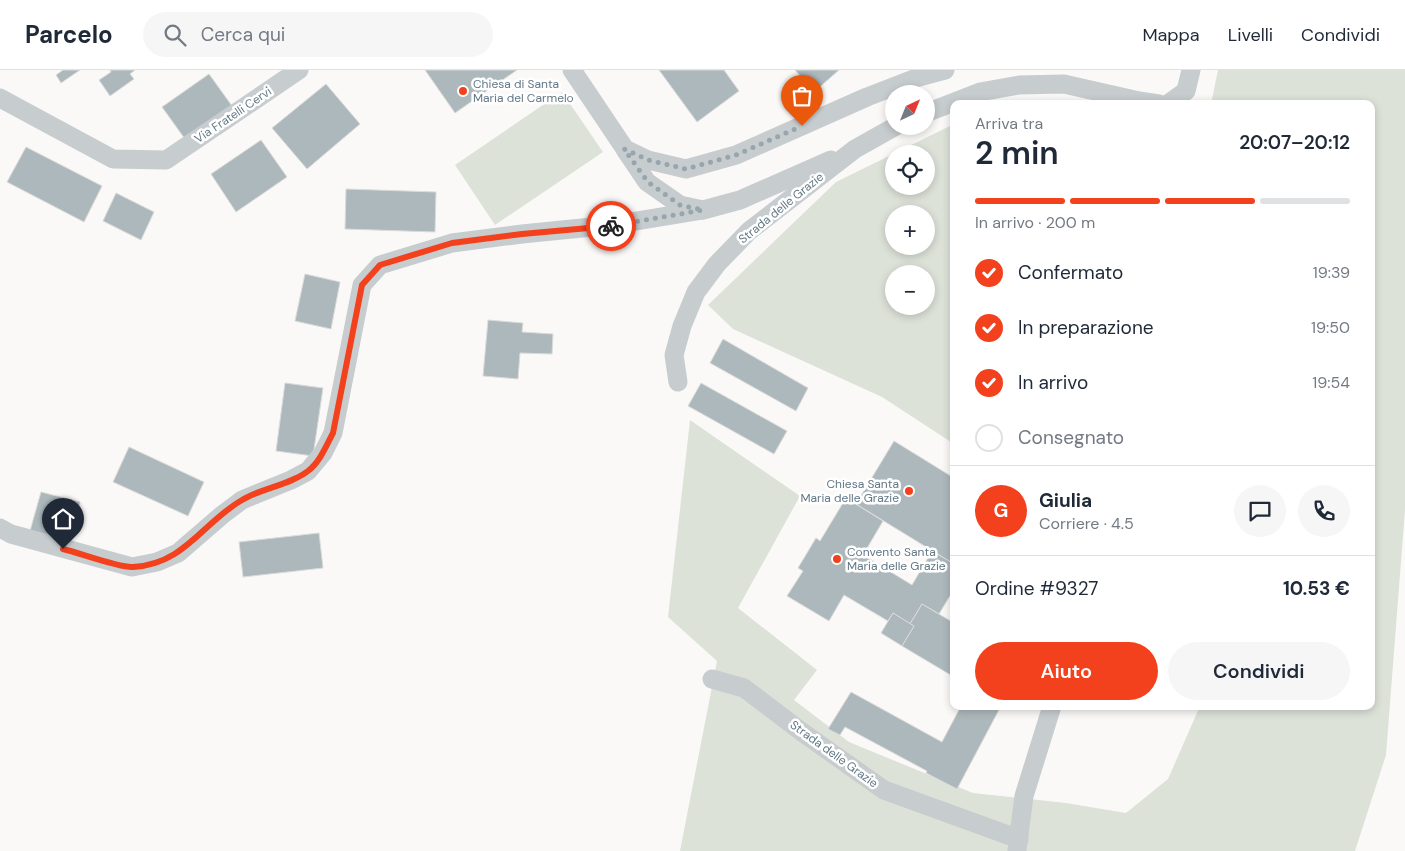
<!DOCTYPE html>
<html lang="it">
<head>
<meta charset="utf-8">
<style>
  body { margin:0; font-family:"DM Sans",sans-serif; background:#f6f6f7; color:#1f2937; height:100vh; display:flex; flex-direction:column; font-size:19px; white-space:nowrap }
  * { box-sizing:border-box; margin:0 }
  p { font-size:16px; color:#747a83 }
  .icon { flex:none; width:28px; height:28px; fill:none; stroke:currentColor; stroke-width:2; stroke-linecap:round; stroke-linejoin:round }
  .map { position:relative; flex:1; overflow:hidden }
  .side { position:absolute; left:950px; top:30px; width:425px; height:610px; display:flex; flex-direction:column; background:#fff; border-radius:10px; box-shadow:0 2px 8px #0003 }
  .side>* { flex:none }
  .needle { width:32px; rotate:43deg }
  .buttons { position:absolute; left:885px; top:15px; display:grid; gap:10px }
  .buttons a { display:grid; place-items:center; width:50px; height:50px; border-radius:50%; background:#fff; box-shadow:0 2px 8px #0003; font-size:25px }
  .pin { position:absolute; display:grid; place-items:center; width:42px; height:42px; color:#fff; margin:-51px -21px; border-radius:50% 50% 50% 0; rotate:-45deg; box-shadow:0 0 5px #0007 }
  .pin .icon { rotate:45deg }
  .courier { position:absolute; display:grid; place-items:center; width:50px; height:50px; margin:-25px; border:4px solid #f3401d; border-radius:50%; background:#fff; color:#222; box-shadow:0 1px 6px #0007 }
  .overview em { font-style:normal; font-weight:600 }
  .overview div { display:flex; flex-direction:column-reverse }
  .overview { display:flex; align-items:center; justify-content:space-between; height:85px; padding:0 25px }
  h1 { font-size:32px; font-weight:600; line-height:38px }
  .bar { display:grid; grid-template-columns:repeat(4,1fr); gap:8px 5px; align-content:center; height:60px; padding:0 25px }
  .bar i { height:6px; border-radius:4px; background:#e0e1e3 }
  .bar .active { background:#f3401d }
  .bar p { grid-column:span 4 }
  .line { display:flex; align-items:center; gap:12px; padding:0 25px; border-top:1px solid #e0e1e3 }
  .line div { flex:1 }
  .round { display:grid; place-items:center; flex:none; width:52px; height:52px; border-radius:26px; background:#f6f6f7 }
  ol { padding:0 25px; list-style:none }
  li { display:flex; align-items:center; gap:15px; height:55px }
  li p { margin-inline-start:auto }
  li .icon { padding:5px; border-radius:50%; background:#f3401d; color:#fff; stroke-width:4 }
  li:last-child { color:#747a83 }
  li i { width:28px; height:28px; border:2px solid #e0e1e3; border-radius:50% }
  .button { display:flex; gap:10px; margin-top:auto; padding:10px 25px }
  .button a { flex:1; height:58px; border-radius:30px; background:#f3401d; color:#fff; font-size:20px; font-weight:600; line-height:58px; text-align:center }
  .button a+a { background:#f6f6f7; color:#1f2937 }
  header { display:flex; align-items:center; gap:30px; box-sizing:border-box; height:70px; padding:0 25px; background:#fff; border-bottom:1px solid #e0e1e3 }
  header strong { font-size:24px }
  nav { display:flex; gap:28px; margin-inline-start:auto; font-size:18px }
  .search { width:350px; height:45px; background:#f6f6f7; display:flex; align-items:center; gap:12px; box-sizing:border-box; padding:0 18px; border-radius:28px; color:#747a83; font-size:19px }
  .map>svg:first-child { display:block }
  .green { fill:#dce2d8; fill-rule:evenodd }
  .building { fill:#adb8bd; stroke:#dbdbd9 }
  .lines { fill:none; stroke-linecap:round; stroke-linejoin:round }
  .minor { stroke:#c7cccf; stroke-width:19 }
  .done { stroke:#97a5ad; stroke-width:5; stroke-dasharray:0 9 }
  .route { stroke:#f3401d; stroke-width:6 }
  .poi-dot { fill:#f3401d; stroke:#fff; stroke-width:2 }
  .labels { text-anchor:middle; stroke-width:5; stroke-linejoin:round; paint-order:stroke }
  .poi-label { font-size:12px; fill:#627885; stroke:#fff; text-anchor:start }
  .street-label { font-size:12px; fill:#627885; stroke:#fff }
</style>
</head>
<body>
<header>
<strong>Parcelo</strong>
<div class="search"><svg class="icon" aria-label="search" viewBox="0 0 24 24"><circle cx="10" cy="10" r="6"/><path d="M15 15l6 6"/></svg>Cerca qui</div>
<nav><a>Mappa</a><a>Livelli</a><a>Condividi</a></nav>
</header>
<div class="map">
<svg width="1405" height="781" viewBox="0 0 1405 781">
  <rect width="100%" height="100%" fill="#faf9f7"/>
  <g class="green">
    <polygon points="1218,0 1405,0 1405,440 1386,685 1355,781 680,781 717,591 668,547 690,350 800,426 738,538 817,600 794,630 849,672 973,723 1066,733 1126,743 1168,709 1200,636 1371,636 1371,34 1211,34"/>
    <polygon points="562,22 603,82 495,155 455,95"/>
    <path d="M 954,54 L 954,374 L 882,327 L 733,259 L 708,235 L 836,112 ZM 894,84 L 926,84 L 926,116 L 894,116 ZM 894,144 L 926,144 L 926,176 L 894,176 ZM 894,204 L 926,204 L 926,236 L 894,236 Z"/>
  </g>
  <g class="building">
    <polygon points="63,0 80,0 61,13 56,5"/>
    <polygon points="110,0 135,0 130,4 134,9 110,26 99,10 111,2"/>
    <polygon points="425,0 517,0 455,43"/>
    <polygon points="659,0 724,0 739,21 697,52"/>
    <polygon points="795,0 839,0 814,22"/>
    <polygon points="209,4 232,36 185,69 162,37"/>
    <polygon points="326,14 360,54 307,99 272,58"/>
    <polygon points="261,70 287,107 236,142 211,104"/>
    <polygon points="26,77 102,116 84,152 7,112"/>
    <polygon points="346,119 436,122 435,162 345,159"/>
    <polygon points="116,123 154,142 141,170 103,151"/>
    <polygon points="305,204 340,212 331,259 295,251"/>
    <polygon points="488,250 523,253 522,262 553,264 552,284 520,283 518,309 483,306"/>
    <polygon points="723,269 808,318 796,341 710,293"/>
    <polygon points="285,313 323,318 313,386 276,381"/>
    <polygon points="701,313 787,361 774,384 688,336"/>
    <polygon points="894,371 954,408 954,494 856,434"/>
    <polygon points="129,377 204,412 188,446 113,412"/>
    <polygon points="41,422 80,432 68,479 28,468"/>
    <polygon points="846,428 883,451 863,485 912,515 932,481 954,494 954,519 939,544 922,534 910,554 893,543 888,551 844,525 829,551 787,526 803,501 798,498 816,468 820,471"/>
    <polygon points="319,463 323,498 243,507 239,472"/>
    <polygon points="922,534 954,553 954,607 902,576 914,556 910,554"/>
    <polygon points="893,543 914,556 902,576 881,563"/>
    <polygon points="851,622 942,672 961,636 1001,636 957,719 926,703 927,701 845,657 840,665 828,659"/>
  </g>
  <g class="lines">
    <g class="minor">
      <polyline points="572,0 625,79 648,90 686,99 736,85 867,27 919,7 945,0"/>
      <polyline points="0,28 113,89 166,90 299,0"/>
      <polyline points="1168,34 1186,21 1191,0"/>
      <polyline points="926,43 980,22 1019,15 1064,14 1139,31 1159,34"/>
      <polyline points="626,81 647,112 680,135 703,140 740,130 831,90"/>
      <polyline points="678,312 674,285 682,256 696,222 717,194 749,161 855,79 896,56"/>
      <polyline points="0,458 11,464 132,497 157,492 178,483 222,445 242,430 291,410 308,401 323,383 333,363 362,215 380,195 452,173 522,164 612,155 703,140"/>
      <polyline points="712,609 744,618 802,662 884,720 1019,769"/>
      <polyline points="1017,780 1024,726 1052,636"/>
    </g>
  </g>
  <g class="lines">
    <polyline class="done" points="611,156 703,140 680,135 648,112 624,79 648,90 686,99 736,85 802,56"/>
    <path class="route" d="M 63,479 C 80,483 119,498 133,497 C 185,494 202,453 242,430 C 261,418 290,415 308,401 C 320,392 326,376 333,363 L 362,215 L 380,195 L 452,173 L 522,164 L 611,156"/>
  </g>
  <g class="poi-dot">
    <circle cx="463" cy="21" r="5"/>
    <circle cx="909" cy="421" r="5"/>
    <circle cx="837" cy="489" r="5"/>
  </g>
  <g class="labels">
    <g class="poi-label">
      <text x="473" y="18">Chiesa di Santa<tspan x="473" dy="14">Maria del Carmelo</tspan></text>
      <text x="899" y="418" text-anchor="end">Chiesa Santa<tspan x="899" dy="14">Maria delle Grazie</tspan></text>
      <text x="847" y="486">Convento Santa<tspan x="847" dy="14">Maria delle Grazie</tspan></text>
    </g>
    <g class="street-label">
      <text transform="translate(233 45) rotate(-34)" y="4">Via Fratelli Cervi</text>
      <text transform="translate(781 138) rotate(-39)" y="4">Strada delle Grazie</text>
      <text transform="translate(834 684) rotate(36)" y="4">Strada delle Grazie</text>
    </g>
  </g>
</svg>
<div class="buttons">
<a><svg class="needle" viewBox="-14 -14 28 28"><path d="M0-13l5 13h-10z" fill="#e53935"/><path d="M0 13l5-13h-10z" fill="#747a83"/></svg></a>
<a><svg class="icon" aria-label="locate" viewBox="0 0 24 24"><circle cx="12" cy="12" r="6"/><path d="M12 2v4M12 18v4M2 12h4M18 12h4"/></svg></a>
<a>+</a>
<a>−</a>
</div>
<div class="pin" style="left:802px;top:56px;background:#ea580c"><svg class="icon" aria-label="bag" viewBox="0 0 24 24"><path d="M5 8h14l-1 12H6zM9 8a3 3 0 0 1 6 0"/></svg></div>
<div class="pin" style="left:63px;top:479px;background:#1f2937"><svg class="icon" aria-label="home" viewBox="0 0 24 24"><path d="M3 11l9-7 9 7M6 9v11h12V9"/></svg></div>
<div class="courier" style="left:611px;top:156px"><svg class="icon" aria-label="bike" viewBox="0 0 24 24"><circle cx="6" cy="16" r="4"/><circle cx="18" cy="16" r="4"/><path d="M6 16l4-8h5l3 8M10 8l3 8H6M13 5h3"/></svg></div>
<section class="side">
<div class="overview"><div><h1>2 min</h1><p>Arriva tra</p></div><em>20:07–20:12</em></div>
<div class="bar"><i class="active"></i><i class="active"></i><i class="active"></i><i></i><p>In arrivo · 200 m</p></div>
<ol>
<li><svg class="icon" aria-label="check" viewBox="0 0 24 24"><path d="M5 12l5 5 9-10"/></svg>Confermato<p>19:39</p></li>
<li><svg class="icon" aria-label="check" viewBox="0 0 24 24"><path d="M5 12l5 5 9-10"/></svg>In preparazione<p>19:50</p></li>
<li><svg class="icon" aria-label="check" viewBox="0 0 24 24"><path d="M5 12l5 5 9-10"/></svg>In arrivo<p>19:54</p></li>
<li><i></i>Consegnato</li>
</ol>
<div class="line" style="height:90px"><b class="round" style="background:#f3401d;color:#fff">G</b><div><b>Giulia</b><p>Corriere · 4.5</p></div><a class="round"><svg class="icon" aria-label="chat" viewBox="0 0 24 24"><path d="M4 5h16v11H9l-5 4z"/></svg></a><a class="round"><svg class="icon" aria-label="phone" viewBox="0 0 24 24"><path d="M5 4h4l2 5-3 2q2 4 5 5l2-3 5 2v4C11 20 4 13 5 4z"/></svg></a></div>
<div class="line" style="height:65px"><div>Ordine #9327</div><b>10.53 €</b></div>
<div class="button"><a>Aiuto</a><a>Condividi</a></div>
</section>
</div>
</body>
</html>
